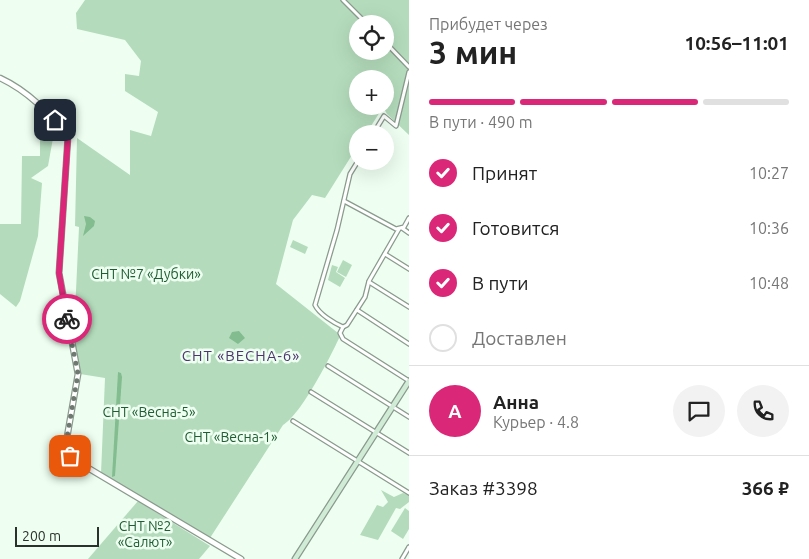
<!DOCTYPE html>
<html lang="ru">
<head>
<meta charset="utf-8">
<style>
  body { margin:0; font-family:Ubuntu,sans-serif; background:#f2f2f2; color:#222; height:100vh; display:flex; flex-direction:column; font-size:19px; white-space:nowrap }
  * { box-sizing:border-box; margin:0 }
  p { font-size:16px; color:#767676 }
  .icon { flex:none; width:28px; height:28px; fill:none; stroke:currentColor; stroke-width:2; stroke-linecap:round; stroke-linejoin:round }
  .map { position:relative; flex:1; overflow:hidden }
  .panel { display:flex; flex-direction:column; background:#fff; width:400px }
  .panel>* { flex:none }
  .tools { position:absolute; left:349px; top:15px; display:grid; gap:10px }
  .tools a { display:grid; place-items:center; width:45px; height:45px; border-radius:50%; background:#fff; box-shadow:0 5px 20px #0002; font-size:25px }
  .scale { position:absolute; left:15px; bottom:12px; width:84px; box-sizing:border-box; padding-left:5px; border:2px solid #2b312c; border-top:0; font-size:14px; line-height:18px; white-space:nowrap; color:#2b312c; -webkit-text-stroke:4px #eefff1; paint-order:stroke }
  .pin { position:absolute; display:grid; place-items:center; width:42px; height:42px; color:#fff; margin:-21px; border-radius:10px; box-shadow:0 2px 8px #0006 }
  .courier { position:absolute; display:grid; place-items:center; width:50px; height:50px; margin:-25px; border:4px solid #db2777; border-radius:50%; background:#fff; color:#222; box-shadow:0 1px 6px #0007 }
  .summary em { font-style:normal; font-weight:700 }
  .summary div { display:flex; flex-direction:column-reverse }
  .summary { display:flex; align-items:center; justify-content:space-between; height:85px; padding:0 20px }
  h1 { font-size:32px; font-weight:700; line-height:38px }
  .bar { display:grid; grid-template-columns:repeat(4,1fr); gap:8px 5px; align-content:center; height:60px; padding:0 20px }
  .bar i { height:6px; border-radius:4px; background:#e0e0e0 }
  .bar .active { background:#db2777 }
  .bar p { grid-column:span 4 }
  .line { display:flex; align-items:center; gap:12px; padding:0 20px; border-top:1px solid #e0e0e0 }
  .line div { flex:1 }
  .round { display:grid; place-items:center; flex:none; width:52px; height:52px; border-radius:26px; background:#f2f2f2 }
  ol { padding:0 20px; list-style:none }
  li { display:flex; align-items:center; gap:15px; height:55px }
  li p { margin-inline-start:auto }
  li .icon { padding:5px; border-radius:50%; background:#db2777; color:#fff; stroke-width:4 }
  li:last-child { color:#767676 }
  li i { width:28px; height:28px; border:2px solid #e0e0e0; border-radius:50% }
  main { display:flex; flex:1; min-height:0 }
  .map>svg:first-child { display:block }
  .green { fill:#b4dcbc; fill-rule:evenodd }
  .water { fill:#82bc8f }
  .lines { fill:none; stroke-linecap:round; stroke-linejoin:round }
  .minor-casing { stroke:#8a9a8d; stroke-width:5.5 }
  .tertiary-casing { stroke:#8a9a8d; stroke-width:7 }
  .secondary-casing { stroke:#8a9a8d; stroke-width:7 }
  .minor { stroke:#fff; stroke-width:3 }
  .tertiary { stroke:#fff; stroke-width:4.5 }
  .secondary { stroke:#d0ecd7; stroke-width:4.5 }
  .done { stroke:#6f7971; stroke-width:5; stroke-dasharray:0 9 }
  .route { stroke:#db2777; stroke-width:6 }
  .labels { text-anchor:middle; stroke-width:5; stroke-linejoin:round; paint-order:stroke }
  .park-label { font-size:14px; fill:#1f5d33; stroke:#eefff1 }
  .neighbourhood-label { font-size:15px; letter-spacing:1px; fill:#4c346f; stroke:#eefff1 }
</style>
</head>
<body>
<main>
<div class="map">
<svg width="409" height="559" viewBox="0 0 409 559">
  <rect width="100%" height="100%" fill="#eefff1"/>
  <g class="green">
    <path d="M 85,0 L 409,0 L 409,135 L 387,114 L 383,107 L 366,134 L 358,134 L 357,147 L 325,198 L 312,195 L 293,220 L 276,284 L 338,333 L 340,336 C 331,356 301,415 283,425 L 210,538 L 101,473 L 105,378 L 80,374 L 74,333 L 79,227 L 75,226 L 77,138 L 130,175 L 130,130 L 151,136 L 158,112 L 125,91 L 125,74 L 139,76 L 141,61 L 125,40 L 77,29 L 76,13 ZM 358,24 L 385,24 L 385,51 L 358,51 ZM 358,79 L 385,79 L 385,106 L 358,106 Z"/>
    <polygon points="40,115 55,127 48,166 31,178 42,183 38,236 20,301 16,307 0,294 0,224 21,224 22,156 40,156"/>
    <polygon points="293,240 308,247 305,254 290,247"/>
    <polygon points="343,260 352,265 346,277 337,272"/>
    <polygon points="332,265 338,267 336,272 345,278 340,287 328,280"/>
    <polygon points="381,490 394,497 403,493 409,495 409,502 400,509 396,508 378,540 360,535 377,505 383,507 388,502"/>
    <polygon points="138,501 210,546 199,559 88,559"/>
    <polygon points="405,508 409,511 409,529 403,539 391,531"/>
  </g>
  <g class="water">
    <polygon points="84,216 90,217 95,221 94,226 83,236 86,224"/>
    <polygon points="239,331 245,338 238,344 229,338 232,332"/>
    <polygon points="118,372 121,373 122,377 115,476 112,477"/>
  </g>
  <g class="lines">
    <g class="minor-casing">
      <g id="minor">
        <polyline points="343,0 367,24"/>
        <polyline points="385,42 409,67"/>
        <polyline points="373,134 384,116 396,126 409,72"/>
        <path d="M 358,161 L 350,174 L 337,230 L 315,305 C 319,314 334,323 343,327 L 347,325 L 365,297 L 369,281 L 399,229"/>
        <polyline points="344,201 396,229 404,227 409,218"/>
        <polyline points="402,228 409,233"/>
        <polyline points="385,254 409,269"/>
        <polyline points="369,282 409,307"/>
        <polyline points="357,310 409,344"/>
        <polyline points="343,327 340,333 343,339 409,381"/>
        <polyline points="328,366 409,417"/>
        <polyline points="311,392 409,453"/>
        <polyline points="293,421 409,493"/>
        <polyline points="402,559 409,547"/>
      </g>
    </g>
    <g class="tertiary-casing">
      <path id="tertiary" d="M 0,78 C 28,91 49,113 68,136 L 59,273 L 78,374 L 66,443 L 67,453 L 73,459 L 241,559"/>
    </g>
    <g class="secondary-casing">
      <polyline id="secondary" points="295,559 409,381"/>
    </g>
    <use href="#minor" class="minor"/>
    <use href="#tertiary" class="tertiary"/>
    <use href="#secondary" class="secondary"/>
  </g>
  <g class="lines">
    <polyline class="done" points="67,319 78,374 66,443 67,453 70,456"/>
    <polyline class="route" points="55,120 68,136 59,273 67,319"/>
  </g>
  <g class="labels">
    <g class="park-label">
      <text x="146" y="279">СНТ №7 «Дубки»</text>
      <text x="149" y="417">СНТ «Весна-5»</text>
      <text x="231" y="442">СНТ «Весна-1»</text>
      <text x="145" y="531">СНТ №2<tspan x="145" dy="16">«Салют»</tspan></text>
    </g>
    <g class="neighbourhood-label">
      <text x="241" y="361">СНТ «ВЕСНА-6»</text>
    </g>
  </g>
</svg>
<div class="tools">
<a><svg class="icon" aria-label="locate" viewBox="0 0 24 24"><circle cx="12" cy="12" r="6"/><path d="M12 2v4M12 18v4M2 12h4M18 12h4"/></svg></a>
<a>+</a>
<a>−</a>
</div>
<div class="scale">200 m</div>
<div class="pin" style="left:70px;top:456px;background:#ea580c"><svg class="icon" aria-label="bag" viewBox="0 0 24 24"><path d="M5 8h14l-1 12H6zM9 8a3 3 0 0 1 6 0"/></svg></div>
<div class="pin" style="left:55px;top:120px;background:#1f2937"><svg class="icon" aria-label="home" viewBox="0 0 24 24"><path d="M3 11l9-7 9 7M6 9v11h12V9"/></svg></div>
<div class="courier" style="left:67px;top:319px"><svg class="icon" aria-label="bike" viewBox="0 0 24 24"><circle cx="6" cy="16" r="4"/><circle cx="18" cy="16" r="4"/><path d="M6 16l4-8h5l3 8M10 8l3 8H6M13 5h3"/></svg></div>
</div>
<section class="panel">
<div class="summary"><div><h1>3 мин</h1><p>Прибудет через</p></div><em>10:56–11:01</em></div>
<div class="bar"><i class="active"></i><i class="active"></i><i class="active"></i><i></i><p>В пути · 490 m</p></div>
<ol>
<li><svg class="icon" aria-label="check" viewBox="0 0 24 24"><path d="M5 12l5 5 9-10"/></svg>Принят<p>10:27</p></li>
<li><svg class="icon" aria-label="check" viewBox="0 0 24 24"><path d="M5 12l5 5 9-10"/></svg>Готовится<p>10:36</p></li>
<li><svg class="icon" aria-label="check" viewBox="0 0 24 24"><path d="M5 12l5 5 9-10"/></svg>В пути<p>10:48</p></li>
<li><i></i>Доставлен</li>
</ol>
<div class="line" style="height:90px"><b class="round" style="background:#db2777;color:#fff">А</b><div><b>Анна</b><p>Курьер · 4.8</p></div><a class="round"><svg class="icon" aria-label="chat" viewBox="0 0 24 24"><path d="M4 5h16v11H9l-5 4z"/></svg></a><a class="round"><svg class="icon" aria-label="phone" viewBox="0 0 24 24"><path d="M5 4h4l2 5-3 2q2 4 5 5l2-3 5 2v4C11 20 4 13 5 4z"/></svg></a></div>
<div class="line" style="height:65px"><div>Заказ #3398</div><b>366 ₽</b></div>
</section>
</main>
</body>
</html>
